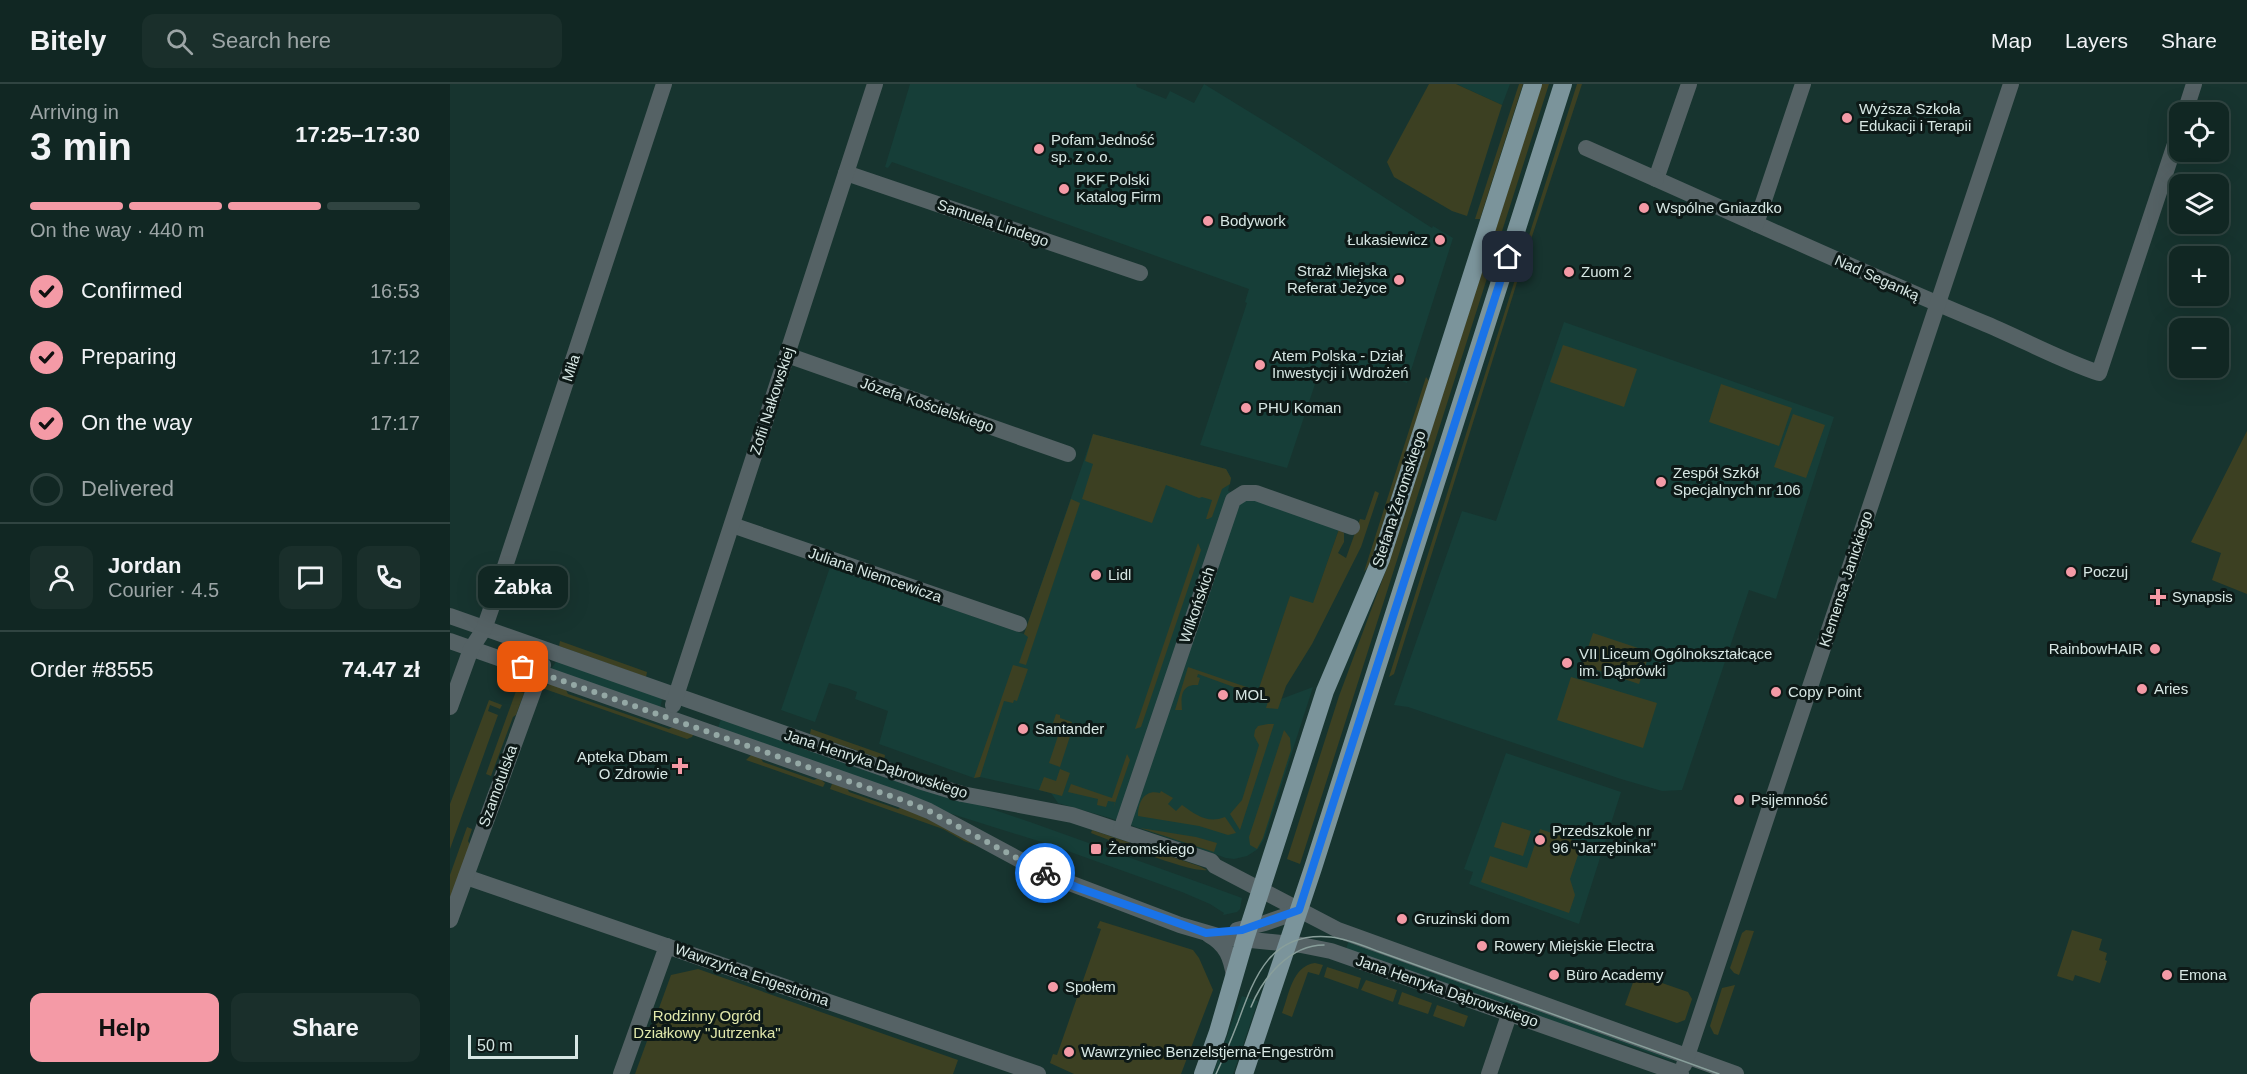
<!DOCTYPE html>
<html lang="en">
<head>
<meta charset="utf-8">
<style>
  body { margin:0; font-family:Helvetica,sans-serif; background:#1a2f2b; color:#f1f3f6; height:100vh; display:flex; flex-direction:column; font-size:22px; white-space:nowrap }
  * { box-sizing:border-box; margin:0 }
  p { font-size:20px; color:#9ca5a6 }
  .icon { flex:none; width:33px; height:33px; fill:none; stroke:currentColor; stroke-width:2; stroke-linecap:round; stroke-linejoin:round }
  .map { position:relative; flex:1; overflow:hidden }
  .sheet { display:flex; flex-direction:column; background:#112723; width:450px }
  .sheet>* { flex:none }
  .tools { position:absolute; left:1719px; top:18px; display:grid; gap:12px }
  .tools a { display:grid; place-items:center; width:60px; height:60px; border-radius:12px; background:#112723; box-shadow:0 6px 24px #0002,0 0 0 2px #304441; font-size:30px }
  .scale { position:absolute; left:18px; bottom:15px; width:110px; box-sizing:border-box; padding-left:6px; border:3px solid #d7e7e4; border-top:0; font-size:16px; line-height:21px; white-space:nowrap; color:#d7e7e4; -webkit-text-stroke:4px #0d1917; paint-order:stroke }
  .pin { position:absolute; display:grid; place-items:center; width:51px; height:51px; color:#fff; margin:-26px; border-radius:12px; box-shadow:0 3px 9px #0006 }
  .courier { position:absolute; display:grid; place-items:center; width:60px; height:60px; margin:-30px; border:4px solid #1a73e8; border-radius:50%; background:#fff; color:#222; box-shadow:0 2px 8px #0007 }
  .bubble { position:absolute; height:42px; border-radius:12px; background:#112723; box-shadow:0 6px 24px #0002,0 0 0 2px #304441; font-size:20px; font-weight:600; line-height:42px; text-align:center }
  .headline em { font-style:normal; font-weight:600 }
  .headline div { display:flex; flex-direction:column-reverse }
  .headline { display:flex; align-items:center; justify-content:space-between; height:102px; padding:0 30px }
  h1 { font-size:39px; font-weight:600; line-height:45px }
  .bar { display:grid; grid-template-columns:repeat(4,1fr); gap:9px 6px; align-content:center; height:72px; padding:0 30px }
  .bar i { height:8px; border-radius:4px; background:#304441 }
  .bar .active { background:#f49aa6 }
  .bar p { grid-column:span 4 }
  .line { display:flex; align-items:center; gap:15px; padding:0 30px; border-top:2px solid #304441 }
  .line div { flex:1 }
  .round { display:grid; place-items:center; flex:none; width:63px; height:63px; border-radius:12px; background:#1a2f2b }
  ol { padding:0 30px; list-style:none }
  li { display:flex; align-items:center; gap:18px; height:66px }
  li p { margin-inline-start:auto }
  li .icon { padding:6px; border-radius:50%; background:#f49aa6; color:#111; stroke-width:4 }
  li:last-child { color:#9ca5a6 }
  li i { width:33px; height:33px; border:3px solid #304441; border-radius:50% }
  .cta { display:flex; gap:12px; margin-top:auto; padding:12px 30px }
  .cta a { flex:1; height:69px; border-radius:12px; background:#f49aa6; color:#111; font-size:24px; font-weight:600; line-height:69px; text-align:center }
  .cta a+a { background:#1a2f2b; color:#f1f3f6 }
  header { display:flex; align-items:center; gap:36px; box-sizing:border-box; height:84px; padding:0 30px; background:#112723; border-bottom:2px solid #304441 }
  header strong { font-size:28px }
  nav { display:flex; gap:33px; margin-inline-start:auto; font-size:21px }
  .search { width:420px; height:54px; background:#1a2f2b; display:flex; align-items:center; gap:15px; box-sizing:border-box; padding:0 21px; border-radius:12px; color:#9ca5a6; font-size:22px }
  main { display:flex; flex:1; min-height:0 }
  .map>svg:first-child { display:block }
  .built { fill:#163e38 }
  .green { fill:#3c4022 }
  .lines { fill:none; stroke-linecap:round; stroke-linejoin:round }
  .minor { stroke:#556265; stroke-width:16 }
  .major { stroke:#7b949b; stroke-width:18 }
  .tram { stroke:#899f9b; stroke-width:1.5 }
  .done { stroke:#94a8a5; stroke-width:6; stroke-dasharray:0 10.8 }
  .route { stroke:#1a73e8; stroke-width:8 }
  .poi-dot { fill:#f49aa6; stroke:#0d1917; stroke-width:2 }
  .labels { text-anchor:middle; stroke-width:6; stroke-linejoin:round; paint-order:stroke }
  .poi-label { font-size:15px; fill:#d7e7e4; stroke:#0d1917; text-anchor:start }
  .street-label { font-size:15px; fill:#d7e7e4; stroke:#0d1917 }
  .park-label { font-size:15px; fill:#e1e8ab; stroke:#0d1917 }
</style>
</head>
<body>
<header>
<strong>Bitely</strong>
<div class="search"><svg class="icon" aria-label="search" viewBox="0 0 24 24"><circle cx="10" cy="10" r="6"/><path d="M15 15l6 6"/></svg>Search here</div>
<nav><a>Map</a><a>Layers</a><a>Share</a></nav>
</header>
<main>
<section class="sheet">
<div class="headline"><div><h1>3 min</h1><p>Arriving in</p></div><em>17:25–17:30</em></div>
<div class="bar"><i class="active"></i><i class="active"></i><i class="active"></i><i></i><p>On the way · 440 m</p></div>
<ol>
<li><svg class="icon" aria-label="check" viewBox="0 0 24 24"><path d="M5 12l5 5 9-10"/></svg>Confirmed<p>16:53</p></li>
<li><svg class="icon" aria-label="check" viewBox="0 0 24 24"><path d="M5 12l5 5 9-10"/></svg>Preparing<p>17:12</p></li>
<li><svg class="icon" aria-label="check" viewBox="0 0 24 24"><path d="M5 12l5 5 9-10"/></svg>On the way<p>17:17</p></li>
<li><i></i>Delivered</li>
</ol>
<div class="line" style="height:108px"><a class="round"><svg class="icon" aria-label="person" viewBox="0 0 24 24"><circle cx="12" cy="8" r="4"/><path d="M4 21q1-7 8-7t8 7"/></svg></a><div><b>Jordan</b><p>Courier · 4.5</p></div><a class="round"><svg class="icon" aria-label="chat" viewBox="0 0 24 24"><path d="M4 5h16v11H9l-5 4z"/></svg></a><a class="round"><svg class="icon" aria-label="phone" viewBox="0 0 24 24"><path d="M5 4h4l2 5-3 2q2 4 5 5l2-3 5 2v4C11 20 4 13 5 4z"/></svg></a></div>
<div class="line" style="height:78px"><div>Order #8555</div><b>74.47 zł</b></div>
<div class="cta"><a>Help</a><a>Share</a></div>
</section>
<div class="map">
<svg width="1797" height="990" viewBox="0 0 1797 990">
  <rect width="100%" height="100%" fill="#17342f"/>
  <g class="built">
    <polygon points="460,0 686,0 687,3 716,15 720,7 744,19 754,0 845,56 982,144 983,142 1003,154 957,299 875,270 837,384 750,361 797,219 795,218 799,205 442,78 438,84 435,83"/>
    <polygon points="1006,0 1060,0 1052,21"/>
    <polygon points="1114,238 1384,333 1326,515 1299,506 1232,706 1212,707 1171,695 958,623 944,621 1012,427 1046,437"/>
    <polygon points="643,350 776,385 781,394 778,407 889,445 863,520 840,513 808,608 831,615 863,603 814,755 808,765 797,772 784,775 776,774 660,734 608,719 601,709 530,693 524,694 429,660 438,627 405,615 407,608 397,604 379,599 365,638 331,626 380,483 574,550"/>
    <polygon points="108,575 213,612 209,628 98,589"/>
    <polygon points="272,633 580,738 759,802 792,814 790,825 787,828 773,831 774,829 760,820 732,808 598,760 502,730 266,648"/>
    <polygon points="1056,669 1171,708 1129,840 1019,800 1023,788 1014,785"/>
    <polygon points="900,854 1230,973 1219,976 1163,956 1144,956 895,867"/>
    <polygon points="792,912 808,917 783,990 763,990"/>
  </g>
  <g class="green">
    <polygon points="979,0 1006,0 1052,21 1017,132 1002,127 944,93 937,78"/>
    <polygon points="1069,0 1073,0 1030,135 1025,135"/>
    <polygon points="1092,0 1099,0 850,780 837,775 889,612 939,478"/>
    <polygon points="1127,0 1132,0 1069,192 944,590 939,593"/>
    <polygon points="1113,261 1187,285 1174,323 1100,298"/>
    <polygon points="976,293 979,297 920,480 914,488"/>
    <polygon points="1271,300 1342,324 1329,362 1259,338"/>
    <polygon points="1343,330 1375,341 1356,394 1324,383"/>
    <polygon points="1797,347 1797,510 1762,496 1771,469 1741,458"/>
    <polygon points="643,350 776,385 781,394 780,400 772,405 762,433 758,435 756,435 762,416 752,413 749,414 716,401 702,439 632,415 643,380 635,377"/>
    <path d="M 925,407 L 929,409 L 911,463 L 862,560 L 836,602 L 828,625 L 816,624 L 819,614 L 795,606 L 792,606 L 748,590 L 747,593 L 750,594 L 748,601 C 730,600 731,614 732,626 L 725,626 L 738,583 L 808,607 L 840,512 L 863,519 L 889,445 L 894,449 L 894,458 L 888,469 L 896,474 L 910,435 L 915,436 Z"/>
    <polygon points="621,415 630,419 576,581 569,579 578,553 574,550"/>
    <polygon points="748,459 751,466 691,643 685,645"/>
    <polygon points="1143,549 1200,568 1189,600 1132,581"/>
    <polygon points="110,557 197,588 196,593 109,562"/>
    <polygon points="563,581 578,585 567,617 564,616 563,619 554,617 530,693 524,694"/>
    <polygon points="1121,593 1207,619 1193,664 1107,636"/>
    <polygon points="102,599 116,606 118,610 219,645 225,642 244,649 242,653 237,655 92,604"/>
    <polygon points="66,607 74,609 66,631 63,633 41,692 36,690"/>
    <polygon points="39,616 52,621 50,625 40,621 38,627 48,631 0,765 0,720"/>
    <polygon points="606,630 610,631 610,634 622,638 621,642 623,643 610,683 599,679 610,646 602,642"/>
    <polygon points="818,640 824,640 790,746 780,730 792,716 809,661 804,652 805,646 808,642"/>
    <polygon points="361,645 435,671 434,676 360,650"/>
    <polygon points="834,646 840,654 841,666 813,754 807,765 800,761 799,753"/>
    <polygon points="677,670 680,676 663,725 665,718 658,717 656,723 647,721 648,715 618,708 621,700 662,714"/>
    <polygon points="301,671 310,673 313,678 364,696 369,694 375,699 373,703 296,676"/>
    <polygon points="610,685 620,689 612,712 589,706 594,693 606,697"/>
    <polygon points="382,700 396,702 399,708 448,725 453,723 542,767 514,757 493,745 380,705"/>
    <path d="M 711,707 L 723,714 L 718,720 L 726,727 L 732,721 C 746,731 758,740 775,733 L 786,749 L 778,751 L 749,742 L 688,732 C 688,717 695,705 710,709 Z"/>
    <polygon points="1052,738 1081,747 1073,772 1044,763"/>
    <polygon points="17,743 22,745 18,757 20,761 0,815 0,791"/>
    <polygon points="690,744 746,753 767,759 764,768"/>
    <polygon points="1090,745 1132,759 1120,795 1125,811 1119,829 1031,798 1040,772 1077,784"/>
    <path d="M 642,746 L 749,782 L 757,786 C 740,789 662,757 641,749 Z"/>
    <polygon points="650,837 743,866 749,874 763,906 731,990 624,990 600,979 603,970 607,971 651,845 647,844"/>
    <polygon points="1296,846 1304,847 1289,891 1284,889 1280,884 1292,849"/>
    <polygon points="1622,846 1652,855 1649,866 1657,869 1655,876 1657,877 1650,899 1625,891 1623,897 1607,892"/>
    <path d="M 865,879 L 873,881 L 869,891 L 858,888 L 842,933 L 832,929 C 839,911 842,882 865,879 Z"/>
    <polygon points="877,883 911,894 908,905 874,893"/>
    <polygon points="248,885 508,976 503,990 185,990 221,891"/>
    <polygon points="1186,890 1238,908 1242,915 1235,936 1227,939 1175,921"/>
    <polygon points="916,896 947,906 943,918 911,906"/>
    <polygon points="1285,901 1268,951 1264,950 1260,942 1272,904"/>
    <polygon points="952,908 982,919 978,930 948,920"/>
    <polygon points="987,921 1018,932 1014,943 983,932"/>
  </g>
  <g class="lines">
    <g class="minor">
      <path d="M 1239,0 L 1206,95 C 1316,144 1425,194 1536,240 C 1574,256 1610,276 1649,289 L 1730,45"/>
      <polyline points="1735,28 1744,0"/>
      <polyline points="1136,64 1206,95"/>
      <polyline points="396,89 690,189"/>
      <polyline points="1306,140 1353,0"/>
      <polyline points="337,271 618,370"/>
      <polyline points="282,441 569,540"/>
      <polyline points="0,532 469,697 512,710 622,731 761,777 765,782 888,846 1286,990"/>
      <polyline points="0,557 452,716 479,727 596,790 730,841 771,853 851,861 881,867 1231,990"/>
      <polyline points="223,621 425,0"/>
      <polyline points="0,623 21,565 34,545 41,525 214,0"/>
      <polyline points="671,746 783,416 794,409 806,409 902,443"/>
      <polyline points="16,793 588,990"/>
      <polyline points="0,836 93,581"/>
      <polyline points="787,846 815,839 849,827"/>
      <path d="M 759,851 C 777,861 781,874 784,892"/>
      <polyline points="1234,981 1561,0"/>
      <polyline points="171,990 217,862"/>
      <polyline points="1039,990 1060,928"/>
    </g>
    <g class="major">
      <polyline points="753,990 768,948 795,855 875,607 931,475 1083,0"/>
      <polyline points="794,990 863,784 1113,0"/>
    </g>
    <g class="tram">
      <path d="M 801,923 C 813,893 840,861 874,861"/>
      <path d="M 766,990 C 774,973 781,956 788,938 C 805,891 821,847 881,853 C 898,855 914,862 930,868 L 1269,990"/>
    </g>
  </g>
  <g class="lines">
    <polyline class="done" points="73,583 452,716 479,727 595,789"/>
    <polyline class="route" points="595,789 626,803 756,849 792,846 849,826 1058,173"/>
  </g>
  <g class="poi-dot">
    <circle cx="1397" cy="34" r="6"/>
    <circle cx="589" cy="65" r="6"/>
    <circle cx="614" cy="105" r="6"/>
    <circle cx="1194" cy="124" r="6"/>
    <circle cx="758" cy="137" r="6"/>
    <circle cx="990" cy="156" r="6"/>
    <circle cx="1119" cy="188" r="6"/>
    <circle cx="949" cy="196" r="6"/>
    <circle cx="810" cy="281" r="6"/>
    <circle cx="796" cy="324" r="6"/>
    <circle cx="1211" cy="398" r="6"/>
    <circle cx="1621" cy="488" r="6"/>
    <circle cx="646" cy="491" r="6"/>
    <path d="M1705 504h6v6h6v6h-6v6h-6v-6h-6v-6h6z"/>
    <circle cx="1705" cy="565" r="6"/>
    <circle cx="1117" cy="579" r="6"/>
    <circle cx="1692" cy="605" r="6"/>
    <circle cx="1326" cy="608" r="6"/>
    <circle cx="773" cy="611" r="6"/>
    <circle cx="573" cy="645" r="6"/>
    <path d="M227 673h6v6h6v6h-6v6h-6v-6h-6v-6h6z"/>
    <circle cx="1289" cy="716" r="6"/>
    <circle cx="1090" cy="756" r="6"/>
    <rect x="640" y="759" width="12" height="12" rx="3"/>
    <circle cx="952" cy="835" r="6"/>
    <circle cx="1032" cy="862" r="6"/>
    <circle cx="1104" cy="891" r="6"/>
    <circle cx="1717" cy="891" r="6"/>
    <circle cx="603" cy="903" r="6"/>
    <circle cx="619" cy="968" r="6"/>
  </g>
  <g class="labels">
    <g class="poi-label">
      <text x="1409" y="30">Wyższa Szkoła<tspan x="1409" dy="17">Edukacji i Terapii</tspan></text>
      <text x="601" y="61">Pofam Jedność<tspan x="601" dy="17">sp. z o.o.</tspan></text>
      <text x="626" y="101">PKF Polski<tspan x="626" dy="17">Katalog Firm</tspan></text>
      <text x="1206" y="129">Wspólne Gniazdko</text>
      <text x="770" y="142">Bodywork</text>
      <text x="978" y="161" text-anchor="end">Łukasiewicz</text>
      <text x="937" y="192" text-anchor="end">Straż Miejska<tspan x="937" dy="17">Referat Jeżyce</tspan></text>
      <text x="1131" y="193">Zuom 2</text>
      <text x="822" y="277">Atem Polska - Dział<tspan x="822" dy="17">Inwestycji i Wdrożeń</tspan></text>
      <text x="808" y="329">PHU Koman</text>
      <text x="1223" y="394">Zespół Szkół<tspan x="1223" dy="17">Specjalnych nr 106</tspan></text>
      <text x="1633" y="493">Poczuj</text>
      <text x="658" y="496">Lidl</text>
      <text x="1722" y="518">Synapsis</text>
      <text x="1693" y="570" text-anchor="end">RainbowHAIR</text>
      <text x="1129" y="575">VII Liceum Ogólnokształcące<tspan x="1129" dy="17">im. Dąbrówki</tspan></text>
      <text x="1704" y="610">Aries</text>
      <text x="1338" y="613">Copy Point</text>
      <text x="785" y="616">MOL</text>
      <text x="585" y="650">Santander</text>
      <text x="218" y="678" text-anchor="end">Apteka Dbam<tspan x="218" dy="17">O Zdrowie</tspan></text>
      <text x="1301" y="721">Psijemność</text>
      <text x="1102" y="752">Przedszkole nr<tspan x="1102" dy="17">96 "Jarzębinka"</tspan></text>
      <text x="658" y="770">Żeromskiego</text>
      <text x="964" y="840">Gruzinski dom</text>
      <text x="1044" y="867">Rowery Miejskie Electra</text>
      <text x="1116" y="896">Büro Academy</text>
      <text x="1729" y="896">Emona</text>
      <text x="615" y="908">Społem</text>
      <text x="631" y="973">Wawrzyniec Benzelstjerna-Engeström</text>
    </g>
    <g class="street-label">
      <text transform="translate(543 139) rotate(19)" y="5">Samuela Lindego</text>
      <text transform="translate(1427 194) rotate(24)" y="5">Nad Seganką</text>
      <text transform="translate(121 284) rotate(-72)" y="5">Miła</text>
      <text transform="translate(322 317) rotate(-72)" y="5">Zofii Nałkowskiej</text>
      <text transform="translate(477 321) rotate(19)" y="5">Józefa Kościelskiego</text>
      <text transform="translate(949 415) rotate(-72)" y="5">Stefana Żeromskiego</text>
      <text transform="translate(425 491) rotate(19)" y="5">Juliana Niemcewicza</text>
      <text transform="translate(1396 495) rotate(-72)" y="5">Klemensa Janickiego</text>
      <text transform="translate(747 521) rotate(-71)" y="5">Wilkońskich</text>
      <text transform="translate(426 680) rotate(18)" y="5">Jana Henryka Dąbrowskiego</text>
      <text transform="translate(48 702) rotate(-70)" y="5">Szamotulska</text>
      <text transform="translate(302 891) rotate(19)" y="5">Wawrzyńca Engeströma</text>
      <text transform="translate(997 907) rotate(19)" y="5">Jana Henryka Dąbrowskiego</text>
    </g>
    <g class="park-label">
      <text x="257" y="937">Rodzinny Ogród<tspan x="257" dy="17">Działkowy "Jutrzenka"</tspan></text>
    </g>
  </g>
</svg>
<div class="tools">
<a><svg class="icon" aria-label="locate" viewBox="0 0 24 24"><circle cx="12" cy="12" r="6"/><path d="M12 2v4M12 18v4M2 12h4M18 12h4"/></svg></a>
<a><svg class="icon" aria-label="layers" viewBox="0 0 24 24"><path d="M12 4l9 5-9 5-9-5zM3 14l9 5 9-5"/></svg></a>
<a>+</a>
<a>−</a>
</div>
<div class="scale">50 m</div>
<div class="pin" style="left:73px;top:583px;background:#ea580c"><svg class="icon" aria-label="bag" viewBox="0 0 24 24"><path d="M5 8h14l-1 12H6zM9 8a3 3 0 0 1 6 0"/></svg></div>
<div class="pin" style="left:1058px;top:173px;background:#1f2937"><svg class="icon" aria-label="home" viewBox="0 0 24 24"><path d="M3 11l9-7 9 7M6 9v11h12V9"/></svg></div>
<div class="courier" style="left:595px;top:789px"><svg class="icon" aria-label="bike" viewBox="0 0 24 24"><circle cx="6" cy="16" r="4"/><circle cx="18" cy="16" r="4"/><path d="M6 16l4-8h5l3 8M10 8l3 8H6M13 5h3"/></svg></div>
<div class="bubble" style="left:28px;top:482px;width:90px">Żabka</div>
</div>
</main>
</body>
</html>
